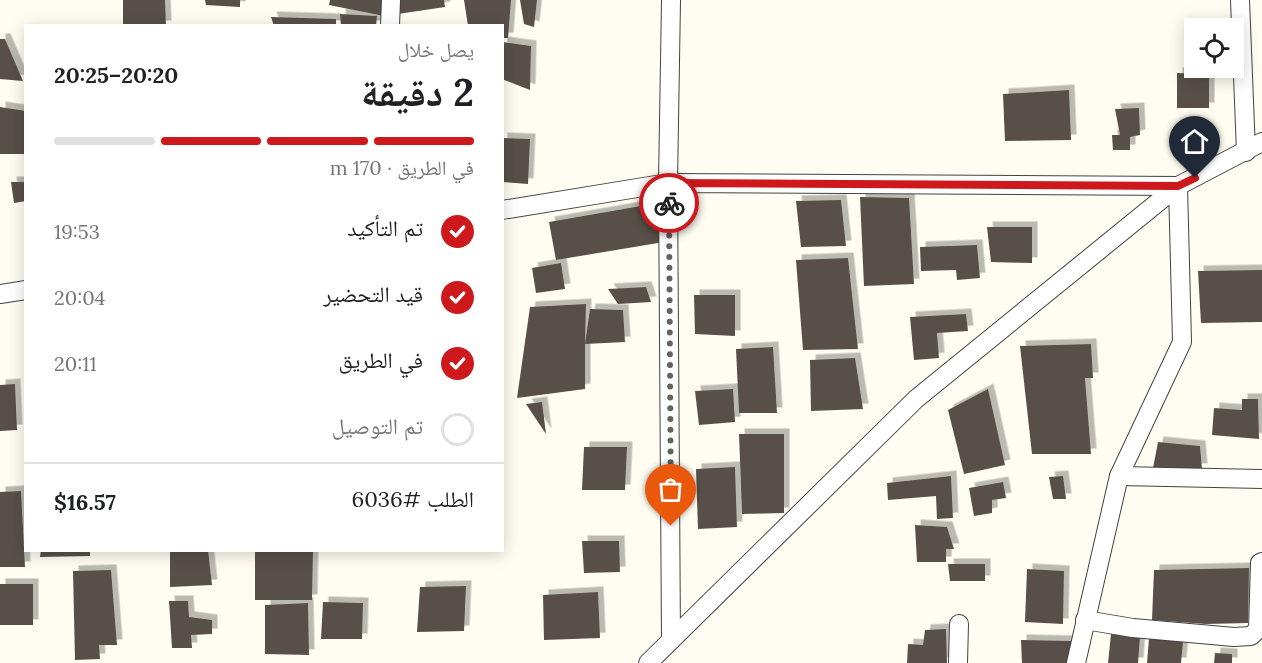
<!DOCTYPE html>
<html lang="ar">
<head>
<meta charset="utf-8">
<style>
  body { margin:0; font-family:Lora,"Noto Naskh Arabic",serif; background:#f2f2f2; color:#202124; direction:rtl; height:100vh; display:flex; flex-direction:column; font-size:22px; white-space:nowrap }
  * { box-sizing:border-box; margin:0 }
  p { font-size:20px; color:#757577 }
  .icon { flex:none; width:33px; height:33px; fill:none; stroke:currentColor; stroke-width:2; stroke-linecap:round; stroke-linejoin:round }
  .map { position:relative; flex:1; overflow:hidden; direction:ltr }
  .details { position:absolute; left:24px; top:24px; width:480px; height:528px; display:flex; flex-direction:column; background:#fff; border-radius:0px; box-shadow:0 3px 15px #0003; direction:rtl }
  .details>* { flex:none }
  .controls { position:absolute; left:1184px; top:18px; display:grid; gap:12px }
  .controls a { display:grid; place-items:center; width:60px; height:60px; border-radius:0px; background:#fff; box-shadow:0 3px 15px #0003; font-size:30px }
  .pin { position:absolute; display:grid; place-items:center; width:51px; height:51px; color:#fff; margin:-62px -26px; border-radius:50% 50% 50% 0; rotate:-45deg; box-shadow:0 0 6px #0007 }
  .pin .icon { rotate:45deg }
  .courier { position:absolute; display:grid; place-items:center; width:60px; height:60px; margin:-30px; border:4px solid #cd191c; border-radius:50%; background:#fff; color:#222; box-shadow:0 2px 8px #0007 }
  .summary em { font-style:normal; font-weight:800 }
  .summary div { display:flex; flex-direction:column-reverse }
  .summary { display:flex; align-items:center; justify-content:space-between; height:102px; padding:0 30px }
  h1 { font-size:39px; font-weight:800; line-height:45px }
  .bar { display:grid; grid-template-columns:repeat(4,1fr); gap:9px 6px; align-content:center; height:72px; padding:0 30px }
  .bar i { height:8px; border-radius:4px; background:#e0e0e0 }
  .bar .current { background:#cd191c }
  .bar p { grid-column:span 4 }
  .line { display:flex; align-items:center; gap:15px; padding:0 30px; border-top:2px solid #e0e0e0 }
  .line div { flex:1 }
  ol { padding:0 30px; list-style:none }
  li { display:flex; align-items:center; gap:18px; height:66px }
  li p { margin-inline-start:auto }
  li .icon { padding:6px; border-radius:50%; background:#cd191c; color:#fff; stroke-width:4 }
  li:last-child { color:#757577 }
  li i { width:33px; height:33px; border:3px solid #e0e0e0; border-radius:50% }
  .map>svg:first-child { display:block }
  .building { fill:#59504a; filter:url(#shadow) }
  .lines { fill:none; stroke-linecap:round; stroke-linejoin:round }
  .minor-casing { stroke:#424242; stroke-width:20 }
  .minor { stroke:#fff; stroke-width:18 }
  .done { stroke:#63625e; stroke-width:6; stroke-dasharray:0 10.8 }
  .route { stroke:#cd191c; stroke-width:8 }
</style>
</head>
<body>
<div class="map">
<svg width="1262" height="663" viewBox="0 0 1262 663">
  <defs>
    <filter id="shadow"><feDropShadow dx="5.5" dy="-5.5" stdDeviation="0" flood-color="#0004"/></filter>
  </defs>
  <rect width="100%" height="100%" fill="#fffdf1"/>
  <g class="building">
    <polygon points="123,0 165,0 166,26 123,26"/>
    <polygon points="205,0 240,0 240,7 206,5"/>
    <polygon points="330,0 382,0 384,16 329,5"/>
    <polygon points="392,0 444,0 445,7 391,15"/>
    <polygon points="464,0 511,0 508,38 502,38 502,26 468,26"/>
    <polygon points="520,0 537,0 534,27 524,24"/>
    <polygon points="340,14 377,16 376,26 341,26"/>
    <polygon points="271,17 336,19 336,26 274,26"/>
    <polygon points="0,39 5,39 23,81 0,79"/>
    <polygon points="502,42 531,46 530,90 502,79"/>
    <polygon points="1177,73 1209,74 1209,108 1177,108"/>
    <polygon points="1069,90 1071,140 1005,141 1003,94"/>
    <polygon points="0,107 26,111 26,154 0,154"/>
    <polygon points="1139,108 1140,135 1130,137 1130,150 1113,150 1112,135 1120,135 1115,109"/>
    <polygon points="502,138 530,139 528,184 502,182"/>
    <polygon points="11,182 26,182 26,201 14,203"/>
    <polygon points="860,197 909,198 914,284 864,286"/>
    <polygon points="841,200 846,246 801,247 796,201"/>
    <polygon points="658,203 664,242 556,260 549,222"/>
    <polygon points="987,227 1032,227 1032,263 991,262"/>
    <polygon points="977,245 980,278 957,280 956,270 921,271 920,247"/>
    <polygon points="848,258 858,349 803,350 796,260"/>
    <polygon points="561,263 565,289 536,293 532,268"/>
    <polygon points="1262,270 1262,322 1201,323 1198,271"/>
    <polygon points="646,287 651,302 618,304 608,289"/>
    <polygon points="694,295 735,295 735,336 695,334"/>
    <polygon points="586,304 585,344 590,309 623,310 625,342 585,344 585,389 517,398 530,307"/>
    <polygon points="966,314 968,331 937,333 939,358 914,360 910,317"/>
    <polygon points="1091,344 1093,378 1085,378 1091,454 1032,454 1020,346"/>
    <polygon points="773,347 777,413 739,413 736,349"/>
    <polygon points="855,358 863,409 811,411 810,360"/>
    <polygon points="15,384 17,430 0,431 0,385"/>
    <polygon points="733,389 735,422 699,425 695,391"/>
    <polygon points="988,389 1005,465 964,474 948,410"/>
    <polygon points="1242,399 1258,399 1259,439 1212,435 1214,408 1242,410"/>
    <polygon points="542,402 546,434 526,404"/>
    <polygon points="739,434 784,434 784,513 742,514"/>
    <polygon points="1158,442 1200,446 1202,469 1153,468"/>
    <polygon points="584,447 627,447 625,490 582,490"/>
    <polygon points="735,467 737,527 698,529 696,469"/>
    <polygon points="951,476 953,518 937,519 936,496 888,500 887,483"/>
    <polygon points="1063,476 1066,499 1053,499 1049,477"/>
    <polygon points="1003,482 1006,498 992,500 992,513 974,516 969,488"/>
    <polygon points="21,491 25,567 0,567 0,492"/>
    <polygon points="915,525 947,527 954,549 946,549 946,562 917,562"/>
    <polygon points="582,541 619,541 620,572 584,573"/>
    <polygon points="41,550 90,550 90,556 40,557"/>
    <polygon points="170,550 208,550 212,585 170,587"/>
    <polygon points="255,550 313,550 312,600 255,600"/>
    <polygon points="948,564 985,564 985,581 950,581"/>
    <polygon points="1249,568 1248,623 1206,624 1152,620 1154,570"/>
    <polygon points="1027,569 1064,571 1063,624 1025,622"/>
    <polygon points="111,570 117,645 99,645 100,659 75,660 73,571"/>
    <rect x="0" y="584" width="33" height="41"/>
    <polygon points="466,586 464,631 417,632 420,587"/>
    <polygon points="598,592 600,638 544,640 543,595"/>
    <polygon points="169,601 188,601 189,617 212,620 212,634 191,635 192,648 172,648"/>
    <polygon points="323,602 363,603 362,639 321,639"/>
    <polygon points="308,603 309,655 265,654 265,605"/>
    <polygon points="946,629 947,663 907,663 908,644 923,645 925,630"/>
    <polygon points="1111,634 1140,637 1138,663 1108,663"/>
    <polygon points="1149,639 1183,642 1181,663 1147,663"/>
    <polygon points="1021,640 1073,641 1070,663 1022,663"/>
    <polygon points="1215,653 1232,654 1232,663 1214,663"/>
  </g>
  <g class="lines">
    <g class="minor-casing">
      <g id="minor">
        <polyline points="671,0 668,183 671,640"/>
        <polyline points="1240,0 1246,152"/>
        <polyline points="390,26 391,0"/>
        <polyline points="502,210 668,183 1178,186 1182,342 1119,476 1076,663"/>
        <polyline points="0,294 26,290"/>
        <polyline points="1119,476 1262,479"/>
        <polyline points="1085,620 1133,628 1234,637 1251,636 1258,629 1260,563 1262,562"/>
        <polyline points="648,663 916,399 1178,186 1262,142"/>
        <polyline points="958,663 959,624"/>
      </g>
    </g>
    <use href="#minor" class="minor"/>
  </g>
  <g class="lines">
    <polyline class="done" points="669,203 671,526"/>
    <polyline class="route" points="669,203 668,183 1178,186 1195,178"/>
  </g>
</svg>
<div class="controls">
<a><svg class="icon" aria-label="locate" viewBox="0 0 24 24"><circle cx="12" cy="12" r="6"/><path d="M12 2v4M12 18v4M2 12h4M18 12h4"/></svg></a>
</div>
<div class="pin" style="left:671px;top:526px;background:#ea580c"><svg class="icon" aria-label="bag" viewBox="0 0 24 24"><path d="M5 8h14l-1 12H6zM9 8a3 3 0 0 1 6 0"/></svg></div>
<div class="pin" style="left:1195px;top:178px;background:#1f2937"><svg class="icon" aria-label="home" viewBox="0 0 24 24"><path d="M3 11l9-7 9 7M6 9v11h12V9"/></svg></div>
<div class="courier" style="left:669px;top:203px"><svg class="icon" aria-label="bike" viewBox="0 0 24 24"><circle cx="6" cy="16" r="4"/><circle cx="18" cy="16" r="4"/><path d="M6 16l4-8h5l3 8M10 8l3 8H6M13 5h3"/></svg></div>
<section class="details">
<div class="summary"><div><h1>2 دقيقة</h1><p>يصل خلال</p></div><em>20:20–20:25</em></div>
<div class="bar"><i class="current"></i><i class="current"></i><i class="current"></i><i></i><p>في الطريق · 170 m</p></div>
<ol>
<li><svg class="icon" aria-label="check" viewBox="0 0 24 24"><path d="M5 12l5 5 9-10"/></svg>تم التأكيد<p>19:53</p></li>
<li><svg class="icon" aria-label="check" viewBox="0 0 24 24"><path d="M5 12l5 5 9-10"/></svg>قيد التحضير<p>20:04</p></li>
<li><svg class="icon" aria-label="check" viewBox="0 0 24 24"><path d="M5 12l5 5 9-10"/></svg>في الطريق<p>20:11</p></li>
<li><i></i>تم التوصيل</li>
</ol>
<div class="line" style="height:78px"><div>الطلب #6036</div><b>$16.57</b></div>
</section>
</div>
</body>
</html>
